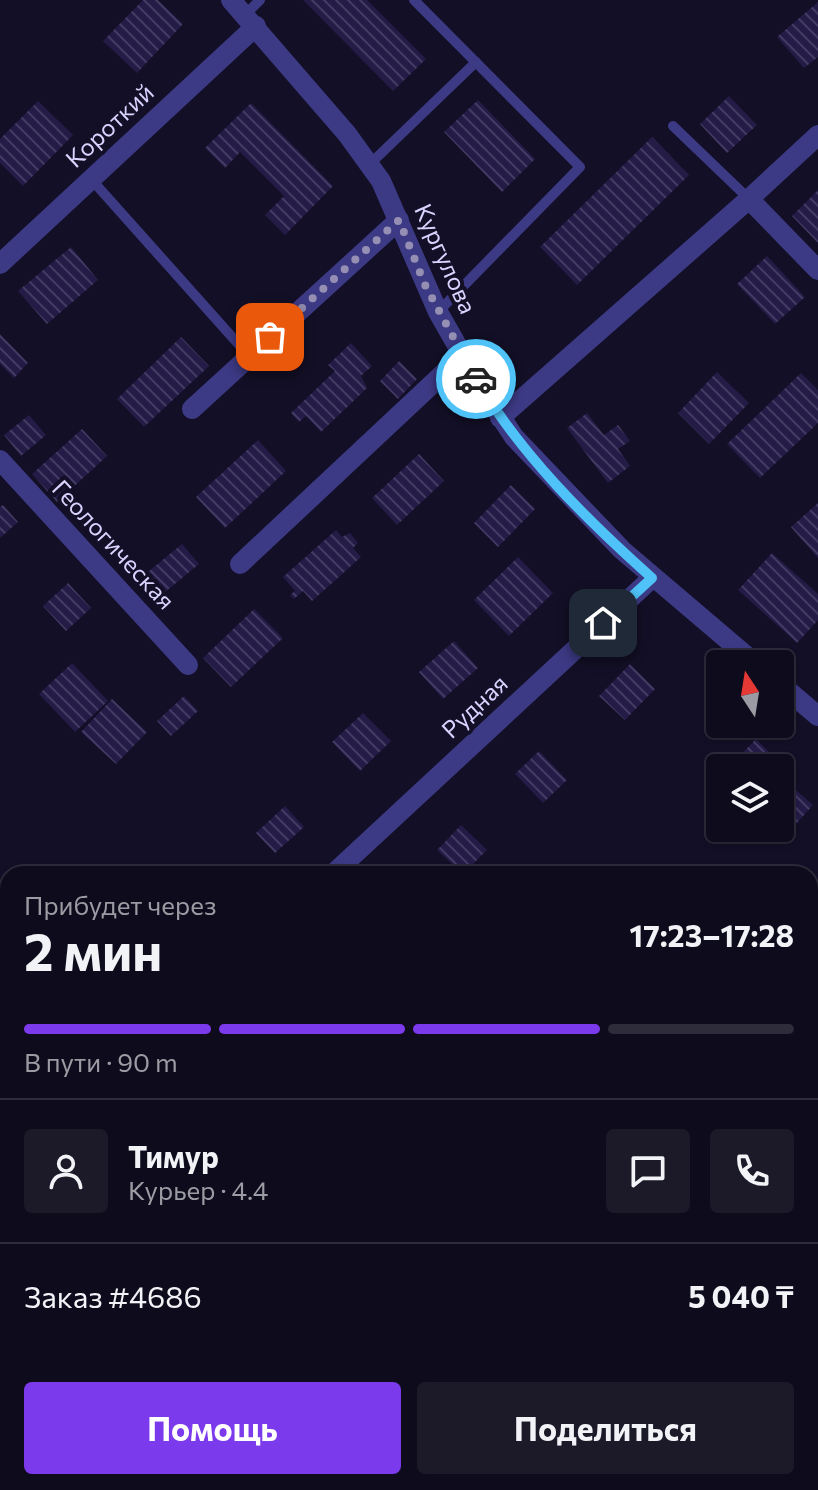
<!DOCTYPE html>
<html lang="ru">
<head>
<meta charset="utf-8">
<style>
  body { margin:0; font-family:Commissioner,sans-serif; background:#1c1929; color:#f1f3f6; height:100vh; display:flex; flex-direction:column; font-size:30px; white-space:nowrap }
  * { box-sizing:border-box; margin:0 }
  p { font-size:26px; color:#9b9ba3 }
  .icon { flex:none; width:44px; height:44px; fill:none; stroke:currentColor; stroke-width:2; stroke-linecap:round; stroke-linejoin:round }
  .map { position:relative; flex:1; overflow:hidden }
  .details { position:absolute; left:0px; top:866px; width:818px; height:624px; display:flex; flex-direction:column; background:#0e0b1c; border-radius:24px 24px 0 0; box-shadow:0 2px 6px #0004,0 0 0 2px #2e2b3b }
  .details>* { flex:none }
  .needle { width:52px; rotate:348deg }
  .buttons { position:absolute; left:706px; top:650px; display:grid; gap:16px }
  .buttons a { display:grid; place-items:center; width:88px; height:88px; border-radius:8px; background:#0e0b1c; box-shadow:0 2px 6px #0004,0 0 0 2px #2e2b3b; font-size:40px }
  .pin { position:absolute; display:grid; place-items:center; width:68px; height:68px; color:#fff; margin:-34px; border-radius:16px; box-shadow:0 4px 12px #0006 }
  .courier { position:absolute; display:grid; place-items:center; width:80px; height:80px; margin:-40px; border:6px solid #4fc3f7; border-radius:50%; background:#fff; color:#222; box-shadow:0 2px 10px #0007 }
  .headline em { font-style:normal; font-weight:700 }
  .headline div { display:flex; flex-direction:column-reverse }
  .headline { display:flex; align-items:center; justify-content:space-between; height:136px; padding:0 24px }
  h1 { font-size:52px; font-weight:700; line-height:60px }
  .bar { display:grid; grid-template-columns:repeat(4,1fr); gap:12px 8px; align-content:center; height:96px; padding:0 24px }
  .bar i { height:10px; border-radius:6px; background:#2e2b3b }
  .bar .active { background:#7c3aed }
  .bar p { grid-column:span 4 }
  .line { display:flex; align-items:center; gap:20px; padding:0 24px; border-top:2px solid #2e2b3b }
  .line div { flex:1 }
  .round { display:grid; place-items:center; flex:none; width:84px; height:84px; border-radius:8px; background:#1c1929 }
  .cta { display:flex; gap:16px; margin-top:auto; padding:16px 24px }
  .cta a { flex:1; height:92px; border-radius:8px; background:#7c3aed; color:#fff; font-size:32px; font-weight:700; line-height:92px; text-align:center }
  .cta a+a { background:#1c1929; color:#f1f3f6 }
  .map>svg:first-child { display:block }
  .building { fill:url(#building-back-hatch) }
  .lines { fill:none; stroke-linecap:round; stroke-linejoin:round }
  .service { stroke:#3d3a85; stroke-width:10 }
  .minor { stroke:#3d3a85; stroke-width:20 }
  .done { stroke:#948fb3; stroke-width:8; stroke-dasharray:0 14.4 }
  .route { stroke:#4fc3f7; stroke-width:10 }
  .labels { text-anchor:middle; stroke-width:8; stroke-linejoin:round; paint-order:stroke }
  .street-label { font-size:24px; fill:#d9d4ff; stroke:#130f26 }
</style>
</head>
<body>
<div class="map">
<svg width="818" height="1490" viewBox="0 0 818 1490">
  <defs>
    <pattern id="building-back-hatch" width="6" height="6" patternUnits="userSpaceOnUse" patternTransform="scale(2)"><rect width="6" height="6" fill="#241b47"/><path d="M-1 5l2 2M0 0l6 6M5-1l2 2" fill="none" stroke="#433b63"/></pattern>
  </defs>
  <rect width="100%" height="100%" fill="#130f26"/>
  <g class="building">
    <polygon points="143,0 158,0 183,24 137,73 103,41"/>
    <polygon points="303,0 367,0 426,59 393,91"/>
    <polygon points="818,2 818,57 804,68 777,37"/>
    <polygon points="729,96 757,125 727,153 700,124"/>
    <polygon points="478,100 535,159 502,192 444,132"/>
    <polygon points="38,101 73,135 23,186 0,163 0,139"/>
    <polygon points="251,103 333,186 285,235 265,215 284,196 240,152 225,168 205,148"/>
    <polygon points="652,137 689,175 577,285 540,247"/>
    <polygon points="818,190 818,243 792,216"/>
    <polygon points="71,247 98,280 47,324 18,291"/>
    <polygon points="767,256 805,297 775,324 737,284"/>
    <polygon points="0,334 28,363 14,378 0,364"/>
    <polygon points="181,337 209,366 144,427 117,399"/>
    <polygon points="351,343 372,366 361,376 367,388 321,432 306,416 299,422 291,413 335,371 328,365"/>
    <polygon points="399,361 417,379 398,399 380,381"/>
    <polygon points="717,372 749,403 709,444 678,413"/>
    <polygon points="801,373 818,390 818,423 760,478 727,444"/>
    <polygon points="587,413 604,435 618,425 630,441 618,449 630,466 608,483 567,428"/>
    <polygon points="29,415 46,435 21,456 4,435"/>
    <polygon points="82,429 107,456 57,502 32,474"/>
    <polygon points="258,440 286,471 225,528 196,497"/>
    <polygon points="419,454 444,481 397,525 372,498"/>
    <polygon points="511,485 535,509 498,547 474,523"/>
    <polygon points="818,503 818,558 791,527"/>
    <polygon points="3,505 18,522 0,538 0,507"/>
    <polygon points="336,530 342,537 350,533 358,543 353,548 361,557 312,601 303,591 294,599 290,595 295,591 283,577"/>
    <polygon points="182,544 199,564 159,597 143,576"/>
    <polygon points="772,553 818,594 818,620 797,643 738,590"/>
    <polygon points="518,557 553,593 509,636 474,600"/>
    <polygon points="68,583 91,608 66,631 43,606"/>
    <polygon points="254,609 283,638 231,687 203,658"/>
    <polygon points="454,641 478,668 443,699 419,672"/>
    <polygon points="72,663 108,701 75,732 39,694"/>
    <polygon points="630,664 655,689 625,720 599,696"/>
    <polygon points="184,696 198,711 171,736 157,721"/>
    <polygon points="112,699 147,732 116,764 81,732"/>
    <polygon points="363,713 391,741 360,771 332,742"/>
    <polygon points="756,739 785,768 780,772 780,768 728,768"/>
    <polygon points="539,751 567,780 543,803 515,774"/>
    <polygon points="788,783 813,805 780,842 764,828 780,828 780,792"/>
    <polygon points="285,806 304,827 275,853 256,833"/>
    <polygon points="461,825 487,850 463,874 437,850"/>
    <polygon points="0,946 8,956 8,1061 0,1050"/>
    <polygon points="0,1275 8,1287 8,1320 0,1326"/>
    <polygon points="8,1363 8,1429 0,1434 0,1367"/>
    <polygon points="818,1428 818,1481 810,1476 810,1440"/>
    <polygon points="89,1482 140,1482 144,1488 93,1490"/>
    <polygon points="271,1482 298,1482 303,1490 258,1490"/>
    <polygon points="483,1482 548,1482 555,1490 490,1490"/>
  </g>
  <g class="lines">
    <g class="service">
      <polyline points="414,0 580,167 438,312"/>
      <polyline points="245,15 260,0"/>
      <polyline points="673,126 749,199"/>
      <polyline points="370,164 476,62"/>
      <polyline points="91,179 249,356"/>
    </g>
    <g class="minor">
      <polyline points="231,0 347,134 381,181 438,312 478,382 514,437 622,550 756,664"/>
      <polyline points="749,199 818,270"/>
      <polyline points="0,264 256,26"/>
      <polyline points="192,409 399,220"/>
      <polyline points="500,418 749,199 818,135"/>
      <polyline points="0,460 188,665"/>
      <polyline points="240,564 462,356"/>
      <polyline points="780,684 818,716"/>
      <polyline points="333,874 652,578"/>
      <polyline points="810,1035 818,1043"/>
      <polyline points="0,1172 8,1184"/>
      <polyline points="810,1267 818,1257"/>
      <polyline points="194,1482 199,1490"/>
      <polyline points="704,1482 710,1490"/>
    </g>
  </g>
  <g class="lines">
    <polyline class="done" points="270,337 399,220 425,285 476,379"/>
    <path class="route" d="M 476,379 C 522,456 586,519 652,578 L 603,623"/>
  </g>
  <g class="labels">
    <g class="street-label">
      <text transform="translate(110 126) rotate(-43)" y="8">Короткий</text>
      <text transform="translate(445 259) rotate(66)" y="8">Кургулова</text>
      <text transform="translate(113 545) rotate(47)" y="8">Геологическая</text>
      <text transform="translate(475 707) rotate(-43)" y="8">Рудная</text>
    </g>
  </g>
</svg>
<div class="buttons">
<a><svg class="needle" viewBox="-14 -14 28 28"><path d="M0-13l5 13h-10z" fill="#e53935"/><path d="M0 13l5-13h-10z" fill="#9b9ba3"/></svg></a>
<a><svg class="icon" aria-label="layers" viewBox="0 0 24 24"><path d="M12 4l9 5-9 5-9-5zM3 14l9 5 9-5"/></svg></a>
</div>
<div class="pin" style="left:270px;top:337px;background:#ea580c"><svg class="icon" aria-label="bag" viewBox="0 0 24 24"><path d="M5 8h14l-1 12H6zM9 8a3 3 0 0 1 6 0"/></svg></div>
<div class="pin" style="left:603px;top:623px;background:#1f2937"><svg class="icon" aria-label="home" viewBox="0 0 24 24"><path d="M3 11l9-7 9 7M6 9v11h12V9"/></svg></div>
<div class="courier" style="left:476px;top:379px"><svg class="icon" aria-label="car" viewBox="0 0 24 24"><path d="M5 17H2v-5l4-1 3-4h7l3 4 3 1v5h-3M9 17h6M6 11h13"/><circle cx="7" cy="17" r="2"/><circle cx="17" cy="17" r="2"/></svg></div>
<section class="details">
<div class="headline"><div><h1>2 мин</h1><p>Прибудет через</p></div><em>17:23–17:28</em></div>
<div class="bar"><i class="active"></i><i class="active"></i><i class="active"></i><i></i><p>В пути · 90 m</p></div>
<div class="line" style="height:144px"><a class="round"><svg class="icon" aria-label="person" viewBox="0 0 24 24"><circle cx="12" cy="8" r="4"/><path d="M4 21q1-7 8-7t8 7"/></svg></a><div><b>Тимур</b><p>Курьер · 4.4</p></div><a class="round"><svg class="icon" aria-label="chat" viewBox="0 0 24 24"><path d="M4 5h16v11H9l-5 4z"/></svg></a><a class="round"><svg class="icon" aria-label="phone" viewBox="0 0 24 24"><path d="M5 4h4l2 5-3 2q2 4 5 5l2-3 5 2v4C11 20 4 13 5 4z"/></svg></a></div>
<div class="line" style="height:104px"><div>Заказ #4686</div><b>5 040 ₸</b></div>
<div class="cta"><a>Помощь</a><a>Поделиться</a></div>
</section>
</div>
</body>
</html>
